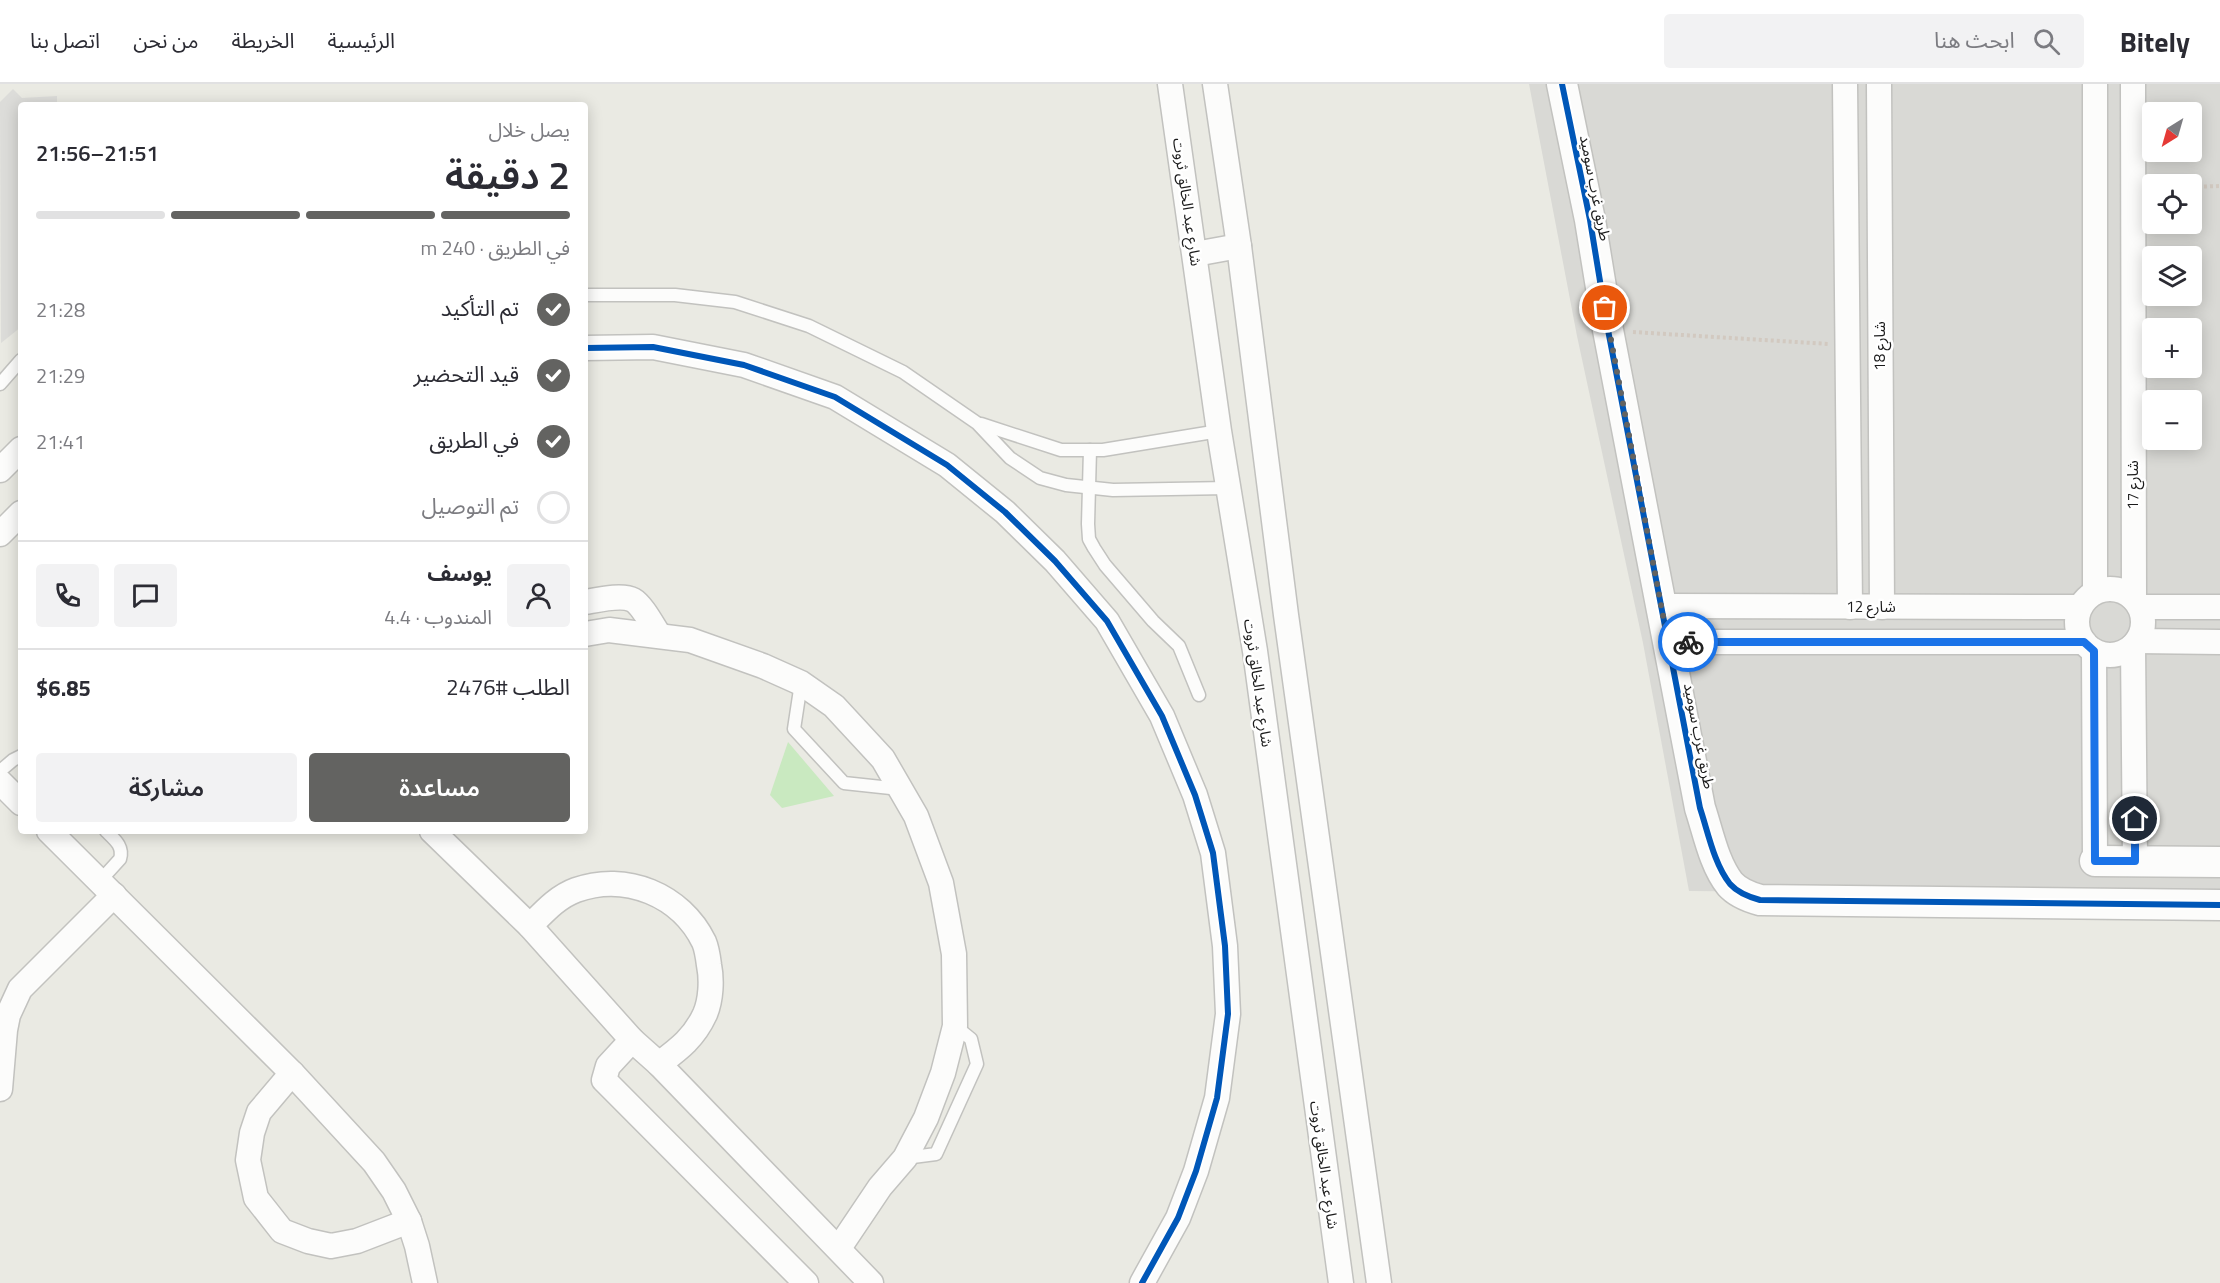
<!DOCTYPE html>
<html lang="ar">
<head>
<meta charset="utf-8">
<style>
  body { margin:0; font-family:"Titillium Web","Noto Sans Arabic",sans-serif; background:#f2f2f3; color:#2b2b33; direction:rtl; height:100vh; display:flex; flex-direction:column; font-size:22px; white-space:nowrap }
  * { box-sizing:border-box; margin:0 }
  p { font-size:20px; color:#7c7c81 }
  .icon { flex:none; width:33px; height:33px; fill:none; stroke:currentColor; stroke-width:2; stroke-linecap:round; stroke-linejoin:round }
  .map { position:relative; flex:1; overflow:hidden; direction:ltr }
  .drawer { position:absolute; left:18px; top:18px; width:570px; height:732px; display:flex; flex-direction:column; background:#fff; border-radius:6px; box-shadow:0 3px 15px #0003; direction:rtl }
  .drawer>* { flex:none }
  .needle { width:39px; rotate:217deg }
  .fabs { position:absolute; left:2142px; top:18px; display:grid; gap:12px }
  .fabs a { display:grid; place-items:center; width:60px; height:60px; border-radius:6px; background:#fff; box-shadow:0 3px 15px #0003; font-size:30px }
  .pin { position:absolute; display:grid; place-items:center; width:51px; height:51px; color:#fff; margin:-26px; border:3px solid #fff; border-radius:50%; box-shadow:0 2px 6px #0007 }
  .courier { position:absolute; display:grid; place-items:center; width:60px; height:60px; margin:-30px; border:4px solid #1a73e8; border-radius:50%; background:#fff; color:#222; box-shadow:0 2px 8px #0007 }
  .summary em { font-style:normal; font-weight:600 }
  .summary div { display:flex; flex-direction:column-reverse }
  .summary { display:flex; align-items:center; justify-content:space-between; height:102px; padding:0 18px }
  h1 { font-size:39px; font-weight:600; line-height:45px }
  .bar { display:grid; grid-template-columns:repeat(4,1fr); gap:9px 6px; align-content:center; height:72px; padding:0 18px }
  .bar i { height:8px; border-radius:4px; background:#e1e1e2 }
  .bar .current { background:#636361 }
  .bar p { grid-column:span 4 }
  .line { display:flex; align-items:center; gap:15px; padding:0 18px; border-top:2px solid #e1e1e2 }
  .line div { flex:1 }
  .round { display:grid; place-items:center; flex:none; width:63px; height:63px; border-radius:6px; background:#f2f2f3 }
  ol { padding:0 18px; list-style:none }
  li { display:flex; align-items:center; gap:18px; height:66px }
  li p { margin-inline-start:auto }
  li .icon { padding:6px; border-radius:50%; background:#636361; color:#fff; stroke-width:4 }
  li:last-child { color:#7c7c81 }
  li i { width:33px; height:33px; border:3px solid #e1e1e2; border-radius:50% }
  .button { display:flex; gap:12px; margin-top:auto; padding:12px 18px }
  .button a { flex:1; height:69px; border-radius:6px; background:#636361; color:#fff; font-size:24px; font-weight:600; line-height:69px; text-align:center }
  .button a+a { background:#f2f2f3; color:#2b2b33 }
  header { display:flex; align-items:center; gap:36px; box-sizing:border-box; height:84px; padding:0 30px; background:#fff; border-bottom:2px solid #e1e1e2 }
  header strong { font-size:28px }
  nav { display:flex; gap:33px; margin-inline-start:auto; font-size:21px }
  .search { width:420px; height:54px; background:#f2f2f3; display:flex; align-items:center; gap:15px; box-sizing:border-box; padding:0 21px; border-radius:6px; color:#7c7c81; font-size:22px }
  .map>svg:first-child { display:block }
  .residential { fill:#d9d9d5; fill-rule:evenodd }
  .grass { fill:#c9e9c0 }
  .parking { fill:#dcdcd9 }
  .lines { fill:none; stroke-linecap:round; stroke-linejoin:round }
  .service-casing { stroke:#c2c2bf; stroke-width:15 }
  .minor-casing { stroke:#c2c2bf; stroke-width:27 }
  .tertiary-casing { stroke:#c2c2bf; stroke-width:33 }
  .path { stroke:#d2c9c0; stroke-width:4; stroke-dasharray:3 3; stroke-linecap:butt }
  .service { stroke:#fcfcfb; stroke-width:12 }
  .minor { stroke:#fcfcfb; stroke-width:24 }
  .tertiary { stroke:#fcfcfb; stroke-width:30 }
  .cycleway-casing { stroke:#fff; stroke-width:10 }
  .cycleway { stroke:#0057b8; stroke-width:6 }
  .done { stroke:#636361; stroke-width:6; stroke-dasharray:0 10.8 }
  .route { stroke:#1a73e8; stroke-width:8 }
  .labels { text-anchor:middle; stroke-width:5; stroke-linejoin:round; paint-order:stroke }
  .street-label { font-size:15px; fill:#1b1b1b; stroke:#fff }
</style>
</head>
<body>
<header>
<strong>Bitely</strong>
<div class="search"><svg class="icon" aria-label="search" viewBox="0 0 24 24"><circle cx="10" cy="10" r="6"/><path d="M15 15l6 6"/></svg>ابحث هنا</div>
<nav><a>الرئيسية</a><a>الخريطة</a><a>من نحن</a><a>اتصل بنا</a></nav>
</header>
<div class="map">
<svg width="2220" height="1199" viewBox="0 0 2220 1199">
  <rect width="100%" height="100%" fill="#eaeae3"/>
  <path class="residential" d="M 1529,0 L 2220,0 L 2220,812 L 1689,807 L 1643,559 L 1577,252 ZM 2152,28 L 2192,28 L 2192,68 L 2152,68 ZM 2152,100 L 2192,100 L 2192,140 L 2152,140 ZM 2152,172 L 2192,172 L 2192,212 L 2152,212 ZM 2152,244 L 2192,244 L 2192,284 L 2152,284 ZM 2152,316 L 2192,316 L 2192,356 L 2152,356 Z"/>
  <polygon class="grass" points="788,658 834,712 782,724 770,711"/>
  <polygon class="parking" points="13,5 22,14 57,12 57,21 21,21 21,243 1,259 0,18"/>
  <g class="lines">
    <g class="service-casing">
      <g id="service">
        <polyline points="585,211 675,211 735,218 809,242 903,288 977,339 1010,374 1040,394 1066,401 1113,406 1228,404"/>
        <polyline points="0,300 21,276"/>
        <polyline points="981,340 1061,366 1103,366 1219,347"/>
        <polyline points="1090,366 1088,440 1089,455 1094,464 1105,481 1153,537 1179,562 1199,611"/>
        <polyline points="801,599 794,645 844,699 900,705"/>
        <polyline points="0,687 13,676 21,672"/>
        <path d="M 100,797 L 120,775 C 124,762 114,755 106,747"/>
        <polyline points="905,1074 936,1070 977,980 971,955 955,942"/>
      </g>
    </g>
    <g class="minor-casing">
      <g id="minor">
        <polyline points="1170,0 1219,347 1255,567 1341,1199"/>
        <polyline points="1215,0 1239,162 1286,531 1379,1199"/>
        <polyline points="1845,0 1850,523"/>
        <polyline points="1879,0 1882,523"/>
        <polyline points="2133,0 2134,515"/>
        <polyline points="1195,170 1239,162"/>
        <polyline points="585,264 653,263 744,281 835,313 947,381 1005,428 1055,477 1107,537 1162,632 1195,711 1213,769 1225,862 1228,930 1217,1014 1196,1087 1178,1134 1142,1199"/>
        <polyline points="0,386 21,365"/>
        <polyline points="0,450 21,429"/>
        <circle cx="2110" cy="538" r="33"/>
        <polyline points="2095,508 2095,0"/>
        <path d="M 585,518 C 597,516 622,510 633,516 C 642,521 653,542 659,551"/>
        <polyline points="1662,522 2080,523"/>
        <polyline points="2140,523 2220,523"/>
        <polyline points="585,550 609,546 690,556 763,582 801,599 834,622 883,675 916,732 941,799 954,870 955,942 943,989 926,1034 905,1074 880,1103 839,1164"/>
        <polyline points="2137,557 2220,558"/>
        <polyline points="1668,558 2084,558"/>
        <polyline points="2133,562 2135,777"/>
        <polyline points="2094,567 2095,777"/>
        <polyline points="0,698 21,719"/>
        <polyline points="49,747 292,989 374,1078 394,1107 409,1137 417,1162 425,1199"/>
        <polyline points="432,747 530,842 632,956 659,980 871,1199"/>
        <path d="M 530,842 C 544,828 557,813 576,806 C 626,788 681,811 704,858 C 707,865 708,873 709,881 C 712,896 711,916 705,930 C 694,954 679,965 659,980"/>
        <polyline points="632,956 608,982 604,996 806,1199"/>
        <polyline points="292,989 259,1028 252,1049 248,1076 256,1114 282,1147 308,1157 331,1162 357,1157 409,1137"/>
        <polyline points="0,1005 5,946 8,931 20,905 114,811"/>
      </g>
    </g>
    <g class="tertiary-casing">
      <g id="tertiary">
        <path d="M 1562,0 L 1590,136 L 1608,246 L 1700,724 C 1708,748 1714,780 1730,800 C 1738,809 1749,813 1760,816 L 2220,821"/>
        <polyline points="2095,777 2220,778"/>
      </g>
    </g>
    <g class="path">
      <polyline points="2192,103 2220,102"/>
      <polyline points="1633,248 1829,260"/>
    </g>
    <use href="#service" class="service"/>
    <use href="#minor" class="minor"/>
    <use href="#tertiary" class="tertiary"/>
    <g class="cycleway-casing">
      <g id="cycleway">
        <path d="M 1562,0 L 1590,136 L 1608,246 L 1700,724 C 1708,748 1714,780 1730,800 C 1738,809 1749,813 1760,816 L 2220,821"/>
        <polyline points="585,264 653,263 744,281 835,313 947,381 1005,428 1055,477 1107,537 1162,632 1195,711 1213,769 1225,862 1228,930 1217,1014 1196,1087 1178,1134 1142,1199"/>
      </g>
    </g>
    <use href="#cycleway" class="cycleway"/>
  </g>
  <g class="lines">
    <polyline class="done" points="1605,224 1668,558 1688,558"/>
    <polyline class="route" points="1688,558 2084,558 2094,567 2095,777 2135,777 2135,735"/>
  </g>
  <g class="labels">
    <g class="street-label">
      <text transform="translate(1595 104) rotate(79)" y="5">طريق غرب سوميد</text>
      <text transform="translate(1187 118) rotate(82)" y="5">شارع عبد الخالق ثروت</text>
      <text transform="translate(1880 262) rotate(-90)" y="5">شارع 18</text>
      <text transform="translate(2133 401) rotate(-90)" y="5">شارع 17</text>
      <text x="1871" y="528">شارع 12</text>
      <text transform="translate(1258 599) rotate(82)" y="5">شارع عبد الخالق ثروت</text>
      <text transform="translate(1699 652) rotate(79)" y="5">طريق غرب سوميد</text>
      <text transform="translate(1324 1081) rotate(82)" y="5">شارع عبد الخالق ثروت</text>
    </g>
  </g>
</svg>
<div class="fabs">
<a><svg class="needle" viewBox="-14 -14 28 28"><path d="M0-13l5 13h-10z" fill="#e53935"/><path d="M0 13l5-13h-10z" fill="#7c7c81"/></svg></a>
<a><svg class="icon" aria-label="locate" viewBox="0 0 24 24"><circle cx="12" cy="12" r="6"/><path d="M12 2v4M12 18v4M2 12h4M18 12h4"/></svg></a>
<a><svg class="icon" aria-label="layers" viewBox="0 0 24 24"><path d="M12 4l9 5-9 5-9-5zM3 14l9 5 9-5"/></svg></a>
<a>+</a>
<a>−</a>
</div>
<div class="pin" style="left:1605px;top:224px;background:#ea580c"><svg class="icon" aria-label="bag" viewBox="0 0 24 24"><path d="M5 8h14l-1 12H6zM9 8a3 3 0 0 1 6 0"/></svg></div>
<div class="pin" style="left:2135px;top:735px;background:#1f2937"><svg class="icon" aria-label="home" viewBox="0 0 24 24"><path d="M3 11l9-7 9 7M6 9v11h12V9"/></svg></div>
<div class="courier" style="left:1688px;top:558px"><svg class="icon" aria-label="bike" viewBox="0 0 24 24"><circle cx="6" cy="16" r="4"/><circle cx="18" cy="16" r="4"/><path d="M6 16l4-8h5l3 8M10 8l3 8H6M13 5h3"/></svg></div>
<section class="drawer">
<div class="summary"><div><h1>2 دقيقة</h1><p>يصل خلال</p></div><em>21:51–21:56</em></div>
<div class="bar"><i class="current"></i><i class="current"></i><i class="current"></i><i></i><p>في الطريق · 240 m</p></div>
<ol>
<li><svg class="icon" aria-label="check" viewBox="0 0 24 24"><path d="M5 12l5 5 9-10"/></svg>تم التأكيد<p>21:28</p></li>
<li><svg class="icon" aria-label="check" viewBox="0 0 24 24"><path d="M5 12l5 5 9-10"/></svg>قيد التحضير<p>21:29</p></li>
<li><svg class="icon" aria-label="check" viewBox="0 0 24 24"><path d="M5 12l5 5 9-10"/></svg>في الطريق<p>21:41</p></li>
<li><i></i>تم التوصيل</li>
</ol>
<div class="line" style="height:108px"><a class="round"><svg class="icon" aria-label="person" viewBox="0 0 24 24"><circle cx="12" cy="8" r="4"/><path d="M4 21q1-7 8-7t8 7"/></svg></a><div><b>يوسف</b><p>المندوب · 4.4</p></div><a class="round"><svg class="icon" aria-label="chat" viewBox="0 0 24 24"><path d="M4 5h16v11H9l-5 4z"/></svg></a><a class="round"><svg class="icon" aria-label="phone" viewBox="0 0 24 24"><path d="M5 4h4l2 5-3 2q2 4 5 5l2-3 5 2v4C11 20 4 13 5 4z"/></svg></a></div>
<div class="line" style="height:78px"><div>الطلب #2476</div><b>$6.85</b></div>
<div class="button"><a>مساعدة</a><a>مشاركة</a></div>
</section>
</div>
</body>
</html>
